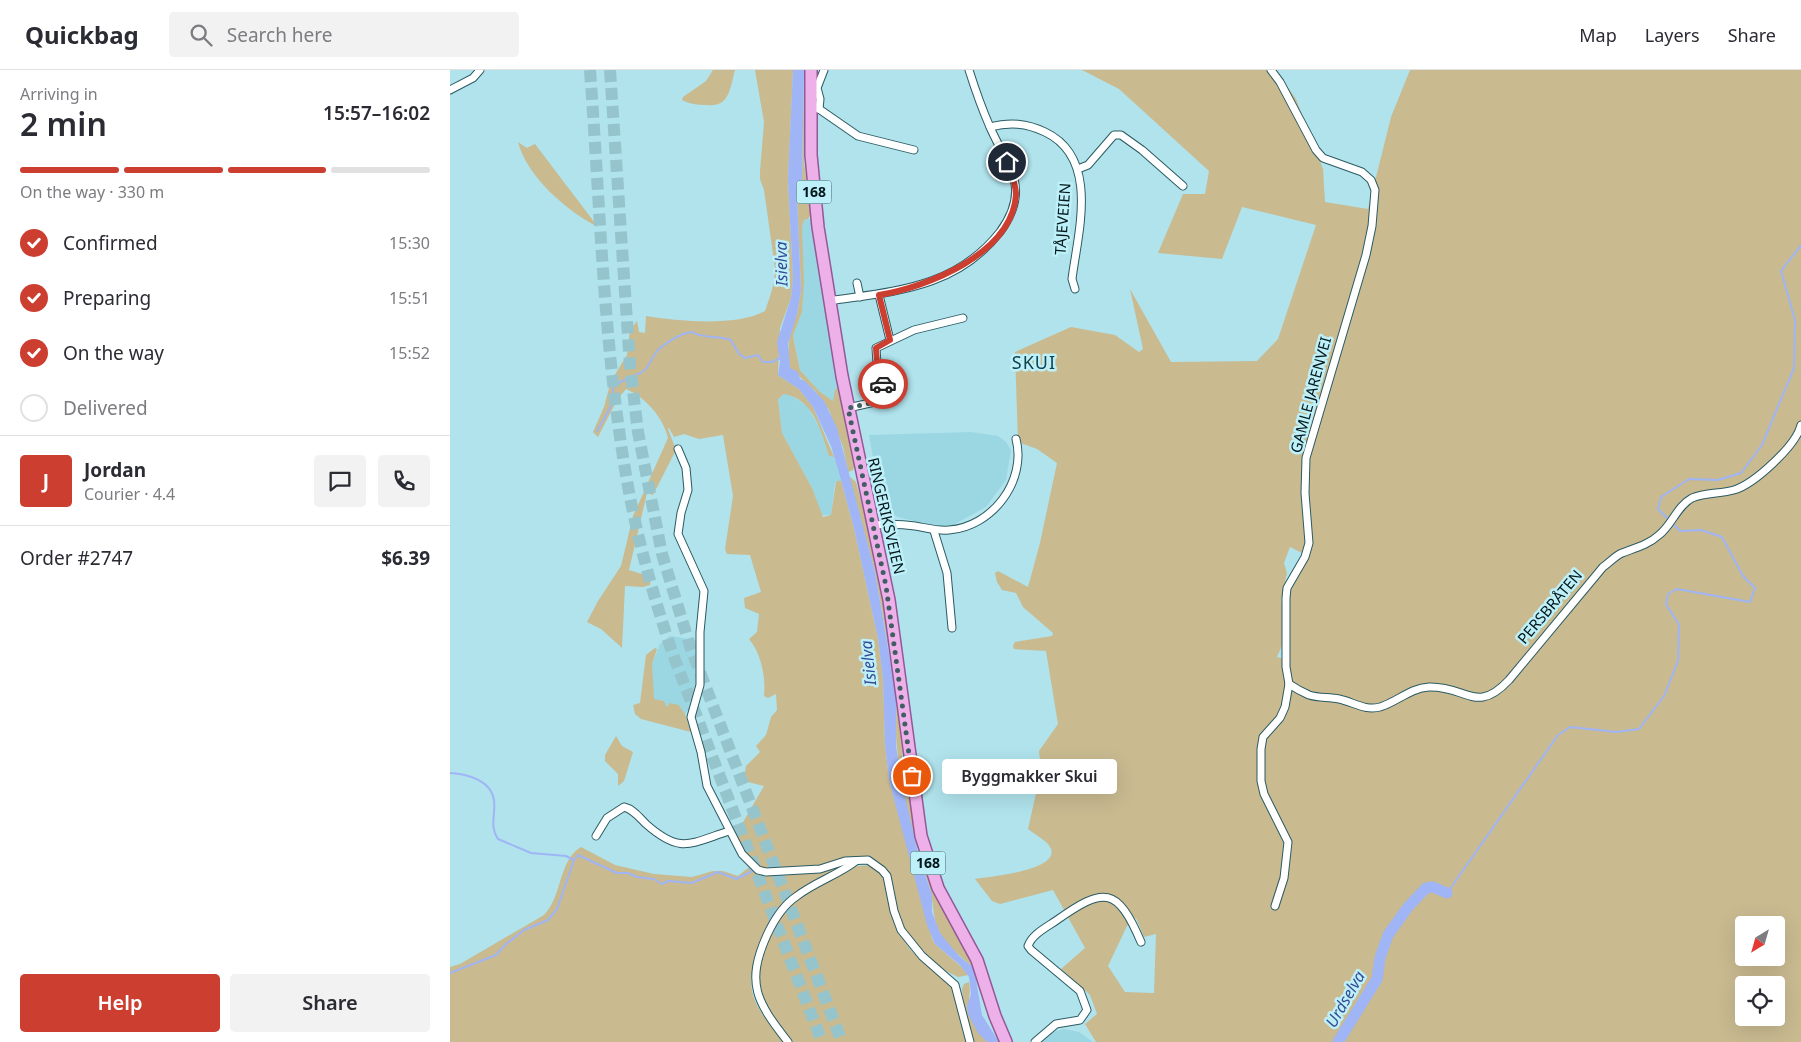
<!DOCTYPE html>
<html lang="en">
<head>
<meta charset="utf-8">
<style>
  body { margin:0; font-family:"Noto Sans",sans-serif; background:#f2f2f3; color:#2b2b33; height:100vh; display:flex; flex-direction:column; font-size:19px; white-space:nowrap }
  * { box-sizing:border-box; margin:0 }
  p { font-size:16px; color:#7c7c81 }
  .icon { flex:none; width:28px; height:28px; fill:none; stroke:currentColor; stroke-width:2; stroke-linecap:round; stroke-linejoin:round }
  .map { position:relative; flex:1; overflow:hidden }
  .drawer { display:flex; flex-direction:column; background:#fff; width:450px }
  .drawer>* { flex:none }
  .needle { width:32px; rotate:217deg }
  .fabs { position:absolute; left:1285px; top:846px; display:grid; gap:10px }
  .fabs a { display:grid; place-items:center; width:50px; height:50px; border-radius:5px; background:#fff; box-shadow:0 5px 20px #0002; font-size:25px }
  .pin { position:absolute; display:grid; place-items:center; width:42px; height:42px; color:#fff; margin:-21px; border:2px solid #fff; border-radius:50%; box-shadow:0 1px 5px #0007 }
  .courier { position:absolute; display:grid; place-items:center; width:50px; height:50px; margin:-25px; border:4px solid #cb3e30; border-radius:50%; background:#fff; color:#222; box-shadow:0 1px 6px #0007 }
  .bubble { position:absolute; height:35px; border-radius:5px; background:#fff; box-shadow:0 5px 20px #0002; font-size:16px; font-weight:600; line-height:35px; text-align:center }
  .summary em { font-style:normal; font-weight:600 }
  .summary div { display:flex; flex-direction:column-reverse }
  .summary { display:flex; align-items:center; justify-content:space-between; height:85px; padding:0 20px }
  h1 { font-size:32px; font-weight:600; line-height:38px }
  .bar { display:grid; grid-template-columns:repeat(4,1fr); gap:8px 5px; align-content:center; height:60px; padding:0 20px }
  .bar i { height:6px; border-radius:4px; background:#e1e1e2 }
  .bar .on { background:#cb3e30 }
  .bar p { grid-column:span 4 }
  .line { display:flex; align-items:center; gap:12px; padding:0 20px; border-top:1px solid #e1e1e2 }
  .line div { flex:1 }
  .round { display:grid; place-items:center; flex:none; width:52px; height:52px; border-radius:5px; background:#f2f2f3 }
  ol { padding:0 20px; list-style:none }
  li { display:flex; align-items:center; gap:15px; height:55px }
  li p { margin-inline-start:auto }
  li .icon { padding:5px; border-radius:50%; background:#cb3e30; color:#fff; stroke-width:4 }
  li:last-child { color:#7c7c81 }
  li i { width:28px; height:28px; border:2px solid #e1e1e2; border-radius:50% }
  .primary-button { display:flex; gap:10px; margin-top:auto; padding:10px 20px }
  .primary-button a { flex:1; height:58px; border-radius:5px; background:#cb3e30; color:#fff; font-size:20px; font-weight:600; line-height:58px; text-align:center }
  .primary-button a+a { background:#f2f2f3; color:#2b2b33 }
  header { display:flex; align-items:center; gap:30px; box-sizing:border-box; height:70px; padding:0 25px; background:#fff; border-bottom:1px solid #e1e1e2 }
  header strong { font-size:24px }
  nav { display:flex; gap:28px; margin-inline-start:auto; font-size:18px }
  .search { width:350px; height:45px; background:#f2f2f3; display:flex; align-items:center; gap:12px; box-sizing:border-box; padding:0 18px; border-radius:5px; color:#7c7c81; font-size:19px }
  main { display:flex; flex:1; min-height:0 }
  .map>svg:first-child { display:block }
  .built { fill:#9bd7e2 }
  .green { fill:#c9ba90; fill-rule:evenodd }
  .water { fill:#9fb5f6 }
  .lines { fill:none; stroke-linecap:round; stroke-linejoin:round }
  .stream { stroke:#9fb5f6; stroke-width:2 }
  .river { stroke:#9fb5f6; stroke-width:11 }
  .motorway-tunnel { stroke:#96c4cc; stroke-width:12; stroke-dasharray:12 6; stroke-linecap:butt }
  .minor-casing { stroke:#2b5b63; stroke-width:9 }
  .primary-casing { stroke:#945897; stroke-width:14 }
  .minor { stroke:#fff; stroke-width:7 }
  .primary { stroke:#edb0e9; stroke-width:11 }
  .done { stroke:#405e64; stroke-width:5; stroke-dasharray:0 9 }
  .route { stroke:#cb3e30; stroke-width:6 }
  .labels { text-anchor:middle; stroke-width:5; stroke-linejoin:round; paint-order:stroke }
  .shield { fill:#bdf0f9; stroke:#3c585d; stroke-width:1 }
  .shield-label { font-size:14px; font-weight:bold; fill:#04171a }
  .street-label { font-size:15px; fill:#04171a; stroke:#bdf0f9 }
  .water-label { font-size:16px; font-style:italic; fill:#364a95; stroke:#bdf0f9 }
  .quarter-label { font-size:18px; letter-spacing:1px; fill:#10434b; stroke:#bdf0f9 }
</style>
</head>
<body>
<header>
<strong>Quickbag</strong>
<div class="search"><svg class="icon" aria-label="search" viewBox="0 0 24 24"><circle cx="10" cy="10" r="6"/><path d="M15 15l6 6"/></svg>Search here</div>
<nav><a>Map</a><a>Layers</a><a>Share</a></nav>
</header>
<main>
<section class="drawer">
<div class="summary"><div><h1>2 min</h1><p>Arriving in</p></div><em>15:57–16:02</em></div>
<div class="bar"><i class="on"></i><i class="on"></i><i class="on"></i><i></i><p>On the way · 330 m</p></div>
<ol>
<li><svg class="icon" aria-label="check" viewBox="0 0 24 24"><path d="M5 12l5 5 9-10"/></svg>Confirmed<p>15:30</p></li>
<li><svg class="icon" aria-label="check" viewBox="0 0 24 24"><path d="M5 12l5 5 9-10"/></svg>Preparing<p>15:51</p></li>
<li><svg class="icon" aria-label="check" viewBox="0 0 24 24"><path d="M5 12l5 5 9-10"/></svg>On the way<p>15:52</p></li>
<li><i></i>Delivered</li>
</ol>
<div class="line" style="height:90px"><b class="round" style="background:#cb3e30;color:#fff">J</b><div><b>Jordan</b><p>Courier · 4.4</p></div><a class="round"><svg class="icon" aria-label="chat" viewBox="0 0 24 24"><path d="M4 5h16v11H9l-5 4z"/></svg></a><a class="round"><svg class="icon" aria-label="phone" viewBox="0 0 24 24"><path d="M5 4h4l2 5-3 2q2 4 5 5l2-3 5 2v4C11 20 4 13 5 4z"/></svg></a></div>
<div class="line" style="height:65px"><div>Order #2747</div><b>$6.39</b></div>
<div class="primary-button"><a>Help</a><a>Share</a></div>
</section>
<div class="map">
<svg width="1351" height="972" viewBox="0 0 1351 972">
  <rect width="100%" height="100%" fill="#b0e3ec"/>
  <g class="built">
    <polygon points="363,148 390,316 383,331 369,321 350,300 343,264 352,242 353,224 352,157 354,150"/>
    <polygon points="334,324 341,325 357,336 369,357 379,386 384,387 391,410 385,413 381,445 371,445 362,418 332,363 328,329"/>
    <polygon points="521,362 548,366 556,372 561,380 556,410 536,437 503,455 484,456 448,447 432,438 419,365"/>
    <polygon points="220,566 246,570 246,619 241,637 235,644 229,635 216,636 214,631 203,629 202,594 210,574"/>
    <polygon points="614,959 629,962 643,972 591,972 600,963"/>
  </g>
  <g class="green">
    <path d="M 263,0 L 285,0 C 280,18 280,38 256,35 C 248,35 239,34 232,30 L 233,27 L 256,11 Z"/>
    <path d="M 305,0 L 343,0 L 338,109 L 343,209 L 341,228 L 330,258 L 328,305 L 349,319 L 363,337 L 384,387 L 379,386 C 371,362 364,329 334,324 L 328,329 L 332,363 L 362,418 L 373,447 L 381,445 L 386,412 L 391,410 L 404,458 L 428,568 L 433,608 L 435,673 L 439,710 L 482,868 L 485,874 L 515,900 L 518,905 L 508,907 L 492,899 L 464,873 L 454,859 L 447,839 L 439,804 L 427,791 L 412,788 L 368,796 L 317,800 L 308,798 L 298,788 L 285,766 L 314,716 L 294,711 L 296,696 L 310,682 L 306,676 L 316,665 L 321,647 L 327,640 L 326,624 L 318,628 L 314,626 C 316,607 311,583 299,569 L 307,562 L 309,544 L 295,538 L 294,528 L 311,522 L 300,485 L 277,484 L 275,479 L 283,426 L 273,365 L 249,369 L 234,364 L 224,367 L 219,358 L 218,359 L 226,380 L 203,425 L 197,423 L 179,500 L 201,507 L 200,515 L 193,517 L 175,516 L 172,578 L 151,559 L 137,552 L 148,531 L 171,496 L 183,446 L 218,368 C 213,347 196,328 176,319 L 167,330 L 148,367 L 143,362 L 154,337 L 161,311 L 177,285 L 180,260 L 187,251 L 189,262 L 195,263 L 196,246 C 227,251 287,257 315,241 C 320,227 325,213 325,198 L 314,120 L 310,109 L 310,101 L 314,52 Z"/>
    <polygon points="354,0 358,0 356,75 354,92 361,144 358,149 354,150 352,157 354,213 352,242 343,265 345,276 350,300 369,321 383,331 385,320 390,316 405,394 403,400 398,402 393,377 379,340 365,321 340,298 338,283 340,261 347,244 351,220 347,128 352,109"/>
    <path d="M 632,0 L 826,0 L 846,29 L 873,99 L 875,132 L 918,139 L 941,47 L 960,0 L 1351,0 L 1351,972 L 646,972 L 635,954 L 647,944 L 640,925 L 611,899 L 635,878 L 603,820 L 550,834 L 542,831 L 525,809 C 537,807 622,800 597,773 C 592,768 584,764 578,759 L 591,701 L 589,681 L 608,654 L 596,581 L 564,579 L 563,576 L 565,572 L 602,566 L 603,563 L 573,537 L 566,523 L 552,520 L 547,512 L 545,503 L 548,501 L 578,517 L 590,473 L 607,393 L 587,379 L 568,372 L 565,282 L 621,257 L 665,265 L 689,282 L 693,279 L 680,219 L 721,292 L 807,291 L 828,269 L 866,155 L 792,137 L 772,189 L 708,183 L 733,124 L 755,124 L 759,101 L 669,19 ZM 840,477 L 852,483 L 849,503 L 841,516 L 839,529 L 839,590 L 827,587 L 834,571 L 834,543 L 831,530 L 837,503 L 834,493 ZM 686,848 L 694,867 L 706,864 L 704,923 L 675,922 L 658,896 L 677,856 ZM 1294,855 L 1326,855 L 1326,888 L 1294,888 ZM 1294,915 L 1326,915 L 1326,948 L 1294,948 Z"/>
    <path d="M 68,72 L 77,78 L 85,74 L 148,157 C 117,141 77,107 68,72 Z"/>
    <polygon points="399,406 406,412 429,497 439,567 438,576 425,502"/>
    <polygon points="205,578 207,579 202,594 204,629 214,631 216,636 218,636 219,633 229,635 235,644 241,662 191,649 185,644 183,635 190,633 196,585"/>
    <path d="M 446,625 L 454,668 L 452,687 L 464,751 L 524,898 C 512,888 498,877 490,863 C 482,848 484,834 480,819 C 466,773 451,726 447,678 C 445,661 447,643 446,625 Z"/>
    <polygon points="166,666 172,676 183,682 174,711 168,716 168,704 155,691 155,685"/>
    <path d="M 131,777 L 165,795 L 204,804 L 242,807 L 263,801 L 273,801 L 288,806 L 298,798 C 303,801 306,804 312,805 C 334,809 374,799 397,793 L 395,801 L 407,796 L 422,795 C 425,798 431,802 433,806 C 443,827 442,852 457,875 C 468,892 494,902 502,916 C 512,933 508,955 517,972 L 342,972 C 319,941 296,920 316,880 L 310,878 C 290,923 307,937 333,972 L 0,972 L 0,897 L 10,894 L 94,845 C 113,825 108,791 131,777 Z"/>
    <path d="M 519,912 C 521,923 519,924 519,932 C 519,950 527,959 537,972 L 524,972 L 514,940 L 512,919 L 514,914 Z"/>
  </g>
  <polygon class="water" points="343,0 354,0 352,109 347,128 351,220 347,244 338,274 340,298 348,302 350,309 355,311 374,331 387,358 425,502 446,625 446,676 451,709 468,783 482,825 482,842 490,863 509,886 524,898 532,945 549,972 537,972 528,963 518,944 517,936 521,924 519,907 510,895 485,874 477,855 439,710 435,673 433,608 428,568 404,458 391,410 381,376 363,337 349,319 328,305 330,292 327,272 341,228 343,209 338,109"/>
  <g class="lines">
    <g class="stream">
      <path d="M 183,306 C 201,300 197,294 207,281 C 215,273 231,263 242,262 C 252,269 268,265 281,270 L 289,284 L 295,288 L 308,285 L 313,292 L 322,292 L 330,288"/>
      <polyline points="147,361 160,338 164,315 177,309"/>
      <polyline points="1220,451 1208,439 1211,427 1239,409 1268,410 1291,403 1312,375 1344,298 1345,250 1331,201 1351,175"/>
      <path d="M 0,703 C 17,704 41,710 44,730 C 46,745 39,756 48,769 L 81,783 L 116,786 L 124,790"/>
      <polyline points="997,823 1108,665 1120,657 1166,662 1189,659 1214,626 1228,591 1229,555 1216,534 1218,524 1227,519 1300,532 1305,518 1293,506 1272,467 1251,460 1230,461 1223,454"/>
      <polyline points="0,903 46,885 55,875 74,860 98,850 107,839 124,790 128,785 167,803 178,803 187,807 204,809 212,814 218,811 242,813 268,802 286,809 303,801"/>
    </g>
    <polyline class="river" points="888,972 927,909 930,888 938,865 958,837 976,818 983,817 997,823"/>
    <g class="motorway-tunnel">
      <path d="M 140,0 C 150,133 153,268 175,399 C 185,461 202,522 222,582 L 372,972"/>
      <polyline points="160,0 180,296 188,362 212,484 240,576 392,972"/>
    </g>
    <g class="minor-casing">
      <g id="minor">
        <polyline points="821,0 830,12 866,80 873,88 912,102 921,110 925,120 922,156 916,185 856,388 855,423 859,473 855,487 837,518 836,528 836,597 839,614 835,637 830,648 813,667 811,679 811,711 814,724 838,772 834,808 825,836"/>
        <polyline points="0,20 23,8 30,0"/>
        <polyline points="360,37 369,39 408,66 464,80"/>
        <polyline points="369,39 370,29 367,18 374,0"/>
        <path d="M 540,57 C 560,52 576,53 595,62 C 650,88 628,162 622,209 L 625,219"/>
        <polyline points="628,99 638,95 664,65 671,65 692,80 733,116"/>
        <polyline points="407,213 410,227"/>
        <polyline points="429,225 440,270"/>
        <path d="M 379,231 C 444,221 505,219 550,162 C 561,147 569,128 564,109 C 559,91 547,74 540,57 C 532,39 525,19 519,0"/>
        <polyline points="398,338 438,329 427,294 426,278 464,260 513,248"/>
        <polyline points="228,379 236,398 238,420 231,443 228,464 254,521 250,562 250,615 241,647 251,682 257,716 292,784 308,800 316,802 370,799 395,791 418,790 432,800 437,806 444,841 451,860 472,886 505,915 520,972"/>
        <path d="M 423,455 C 437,454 451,454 465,456 C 477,458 487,461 499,460 C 542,457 577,411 566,369"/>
        <polyline points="484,461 497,503 502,558"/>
        <path d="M 839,614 C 845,618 852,622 859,625 C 868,628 879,627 889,629 C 903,632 915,641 930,637 C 947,632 960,618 979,617 C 1017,616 1026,645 1059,610 L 1153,497 C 1159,493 1165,486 1172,483 C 1185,478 1198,475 1209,465 C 1222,455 1227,436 1242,428 C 1255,422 1270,424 1284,420 C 1304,414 1346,376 1351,355"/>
        <path d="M 146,766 L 157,748 L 174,737 C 183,739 189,747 196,754 C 230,784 239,774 279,761"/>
        <path d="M 338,972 C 307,932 295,914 317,865 C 324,850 333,835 347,826 C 365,812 388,805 406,791"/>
        <path d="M 585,972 L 606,954 L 630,950 L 637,940 L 630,921 L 581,880 L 578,876 C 582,864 597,857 607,850 C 654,817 667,816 691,872"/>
      </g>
    </g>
    <g class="primary-casing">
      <polyline id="primary" points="361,0 361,85 368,157 392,306 439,530 471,766 488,818 527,890 545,946 556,972"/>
    </g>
    <use href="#minor" class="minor"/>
    <use href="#primary" class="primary"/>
  </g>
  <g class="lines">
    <polyline class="done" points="433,314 438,329 398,338 436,516 462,706"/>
    <path class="route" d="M 433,314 L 427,294 L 426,278 L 440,270 L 429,225 C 477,217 562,184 566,125 C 566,114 561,103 557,92"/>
  </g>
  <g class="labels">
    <g class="shield">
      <rect x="346.5" y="110.5" width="35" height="23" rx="4"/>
      <rect x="460.5" y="781.5" width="35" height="23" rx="4"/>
    </g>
    <g class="shield-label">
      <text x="364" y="127">168</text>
      <text x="478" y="798">168</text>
    </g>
    <g class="street-label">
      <text transform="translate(613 149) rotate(-86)" y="5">TÅJEVEIEN</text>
      <text transform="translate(861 325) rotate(-75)" y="5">GAMLE JARENVEI</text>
      <text transform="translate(436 446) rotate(77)" y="5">RINGERIKSVEIEN</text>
      <text transform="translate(1100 537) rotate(-50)" y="5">PERSBRÅTEN</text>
    </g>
    <g class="water-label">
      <text transform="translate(331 194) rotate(-91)" y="6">Isielva</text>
      <text transform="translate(418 593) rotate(-96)" y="6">Isielva</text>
      <text transform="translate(895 929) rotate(-60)" y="6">Urdselva</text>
    </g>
    <g class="quarter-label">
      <text x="584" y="299">SKUI</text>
    </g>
  </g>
</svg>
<div class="fabs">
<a><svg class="needle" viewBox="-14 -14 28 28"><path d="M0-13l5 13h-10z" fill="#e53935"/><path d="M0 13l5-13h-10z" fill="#7c7c81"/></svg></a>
<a><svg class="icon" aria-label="locate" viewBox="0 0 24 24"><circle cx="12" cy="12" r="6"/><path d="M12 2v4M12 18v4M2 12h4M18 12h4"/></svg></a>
</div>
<div class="pin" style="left:462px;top:706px;background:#ea580c"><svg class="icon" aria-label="bag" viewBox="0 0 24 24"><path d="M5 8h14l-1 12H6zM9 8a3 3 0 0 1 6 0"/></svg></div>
<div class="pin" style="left:557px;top:92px;background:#1f2937"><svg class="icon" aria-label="home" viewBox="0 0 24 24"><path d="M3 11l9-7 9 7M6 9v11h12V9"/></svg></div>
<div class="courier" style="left:433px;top:314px"><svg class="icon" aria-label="car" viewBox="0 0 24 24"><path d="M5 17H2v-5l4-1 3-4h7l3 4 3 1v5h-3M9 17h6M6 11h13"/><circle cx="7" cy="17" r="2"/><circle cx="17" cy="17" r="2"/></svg></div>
<div class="bubble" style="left:492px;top:689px;width:175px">Byggmakker Skui</div>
</div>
</main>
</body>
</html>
